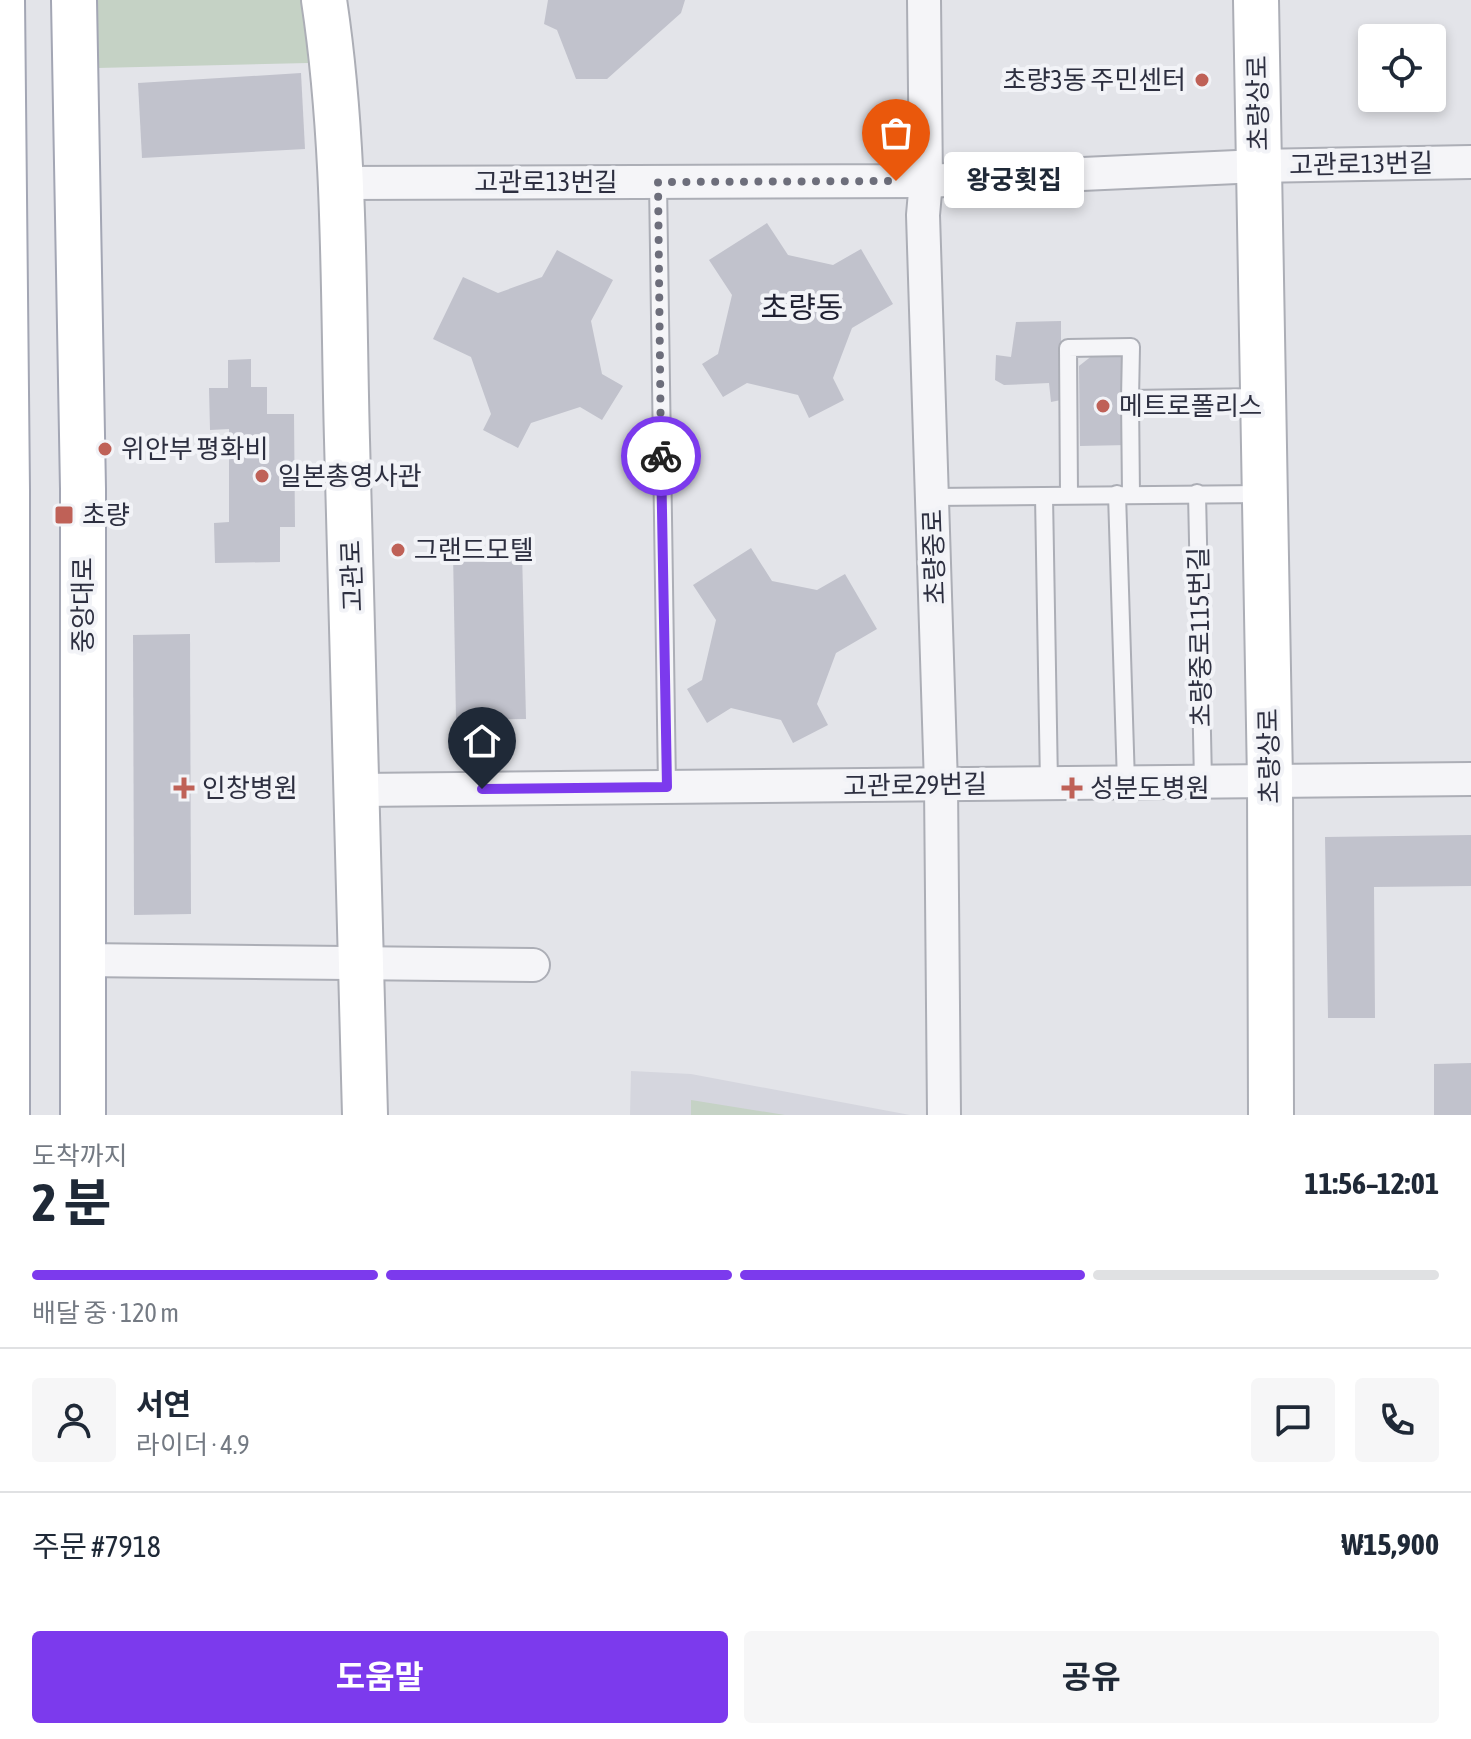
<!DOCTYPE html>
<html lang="ko">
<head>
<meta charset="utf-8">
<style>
  body { margin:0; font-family:"Asap Condensed","Noto Sans KR",sans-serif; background:#f6f6f7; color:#1f2937; height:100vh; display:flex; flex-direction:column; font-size:30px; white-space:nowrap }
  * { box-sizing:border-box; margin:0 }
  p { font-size:26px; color:#747a83 }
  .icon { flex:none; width:44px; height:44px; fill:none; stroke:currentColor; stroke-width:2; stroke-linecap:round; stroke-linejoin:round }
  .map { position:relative; height:1115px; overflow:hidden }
  .details { display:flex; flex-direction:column; background:#fff; flex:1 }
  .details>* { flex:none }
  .controls { position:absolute; left:1358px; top:24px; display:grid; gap:16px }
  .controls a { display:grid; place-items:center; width:88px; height:88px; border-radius:8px; background:#fff; box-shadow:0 4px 12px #0003; font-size:40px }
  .pin { position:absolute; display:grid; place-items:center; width:68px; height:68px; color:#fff; margin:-82px -34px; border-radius:50% 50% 50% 0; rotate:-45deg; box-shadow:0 0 8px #0007 }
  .pin .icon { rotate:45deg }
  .courier { position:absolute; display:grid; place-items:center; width:80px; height:80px; margin:-40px; border:6px solid #7c3aed; border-radius:50%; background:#fff; color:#222; box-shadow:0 2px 10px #0007 }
  .bubble { position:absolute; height:56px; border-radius:8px; background:#fff; box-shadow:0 4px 12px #0003; font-size:26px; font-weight:700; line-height:56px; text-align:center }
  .summary em { font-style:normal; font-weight:700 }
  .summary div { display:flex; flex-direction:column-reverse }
  .summary { display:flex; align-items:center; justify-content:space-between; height:136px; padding:0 32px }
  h1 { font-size:52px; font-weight:700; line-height:60px }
  .bar { display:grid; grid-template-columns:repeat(4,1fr); gap:12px 8px; align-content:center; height:96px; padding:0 32px }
  .bar i { height:10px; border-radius:6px; background:#e0e1e3 }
  .bar .current { background:#7c3aed }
  .bar p { grid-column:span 4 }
  .line { display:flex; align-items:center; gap:20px; padding:0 32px; border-top:2px solid #e0e1e3 }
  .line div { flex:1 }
  .round { display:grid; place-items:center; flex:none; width:84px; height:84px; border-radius:8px; background:#f6f6f7 }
  .action { display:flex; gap:16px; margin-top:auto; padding:16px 32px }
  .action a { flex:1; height:92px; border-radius:8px; background:#7c3aed; color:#fff; font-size:32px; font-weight:700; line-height:92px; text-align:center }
  .action a+a { background:#f6f6f7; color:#1f2937 }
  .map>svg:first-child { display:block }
  .built { fill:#d5d6de }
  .green { fill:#c5d2c5 }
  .building { fill:#c1c2cc }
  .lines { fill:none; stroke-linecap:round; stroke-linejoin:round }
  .lane-casing { stroke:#acaeb6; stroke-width:20 }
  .street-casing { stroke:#acaeb6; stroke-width:36 }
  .secondary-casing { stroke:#acaeb6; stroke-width:48 }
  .primary-casing { stroke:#a3a6b4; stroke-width:48 }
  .lane { stroke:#f5f5f8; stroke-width:16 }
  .street { stroke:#f5f5f8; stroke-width:32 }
  .secondary { stroke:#fff; stroke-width:44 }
  .primary { stroke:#fff; stroke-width:44 }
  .done { stroke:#6d6e7b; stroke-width:8; stroke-dasharray:0 14.4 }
  .route { stroke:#7c3aed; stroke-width:10 }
  .poi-dot { fill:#bf6157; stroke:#f2f3f7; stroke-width:3 }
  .labels { text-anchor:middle; stroke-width:8; stroke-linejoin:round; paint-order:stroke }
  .poi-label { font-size:26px; fill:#2d2f40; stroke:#f2f3f7; text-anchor:start }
  .street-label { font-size:26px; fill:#2d2f40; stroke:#f2f3f7 }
  .quarter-label { font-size:30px; fill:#1f2031; stroke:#f2f3f7 }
</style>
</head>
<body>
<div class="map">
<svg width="1471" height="1115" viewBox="0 0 1471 1115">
  <rect width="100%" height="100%" fill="#e3e4e9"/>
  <polygon class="built" points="631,1071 691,1074 910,1115 630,1115"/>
  <g class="green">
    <polygon points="96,0 305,0 308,63 97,68"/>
    <polygon points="691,1100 785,1115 691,1115"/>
  </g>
  <g class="building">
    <polygon points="548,0 685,0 681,13 607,79 576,79 557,30 544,24"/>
    <polygon points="301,73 305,149 142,158 138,83"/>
    <polygon points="767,223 788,255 833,265 861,249 893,304 852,328 833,378 844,400 809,418 798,395 747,383 723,397 702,364 718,354 732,295 709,260"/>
    <polygon points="557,250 613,280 591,321 602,374 623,386 602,420 580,407 531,423 518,448 483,430 491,414 471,357 433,339 463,277 498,293 542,277"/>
    <polygon points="1061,321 1061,400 1051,402 1049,383 1004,385 995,380 996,355 1011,357 1016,322"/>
    <polygon points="1126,350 1127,445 1080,446 1079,366 1098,351"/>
    <polygon points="251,359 251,387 267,387 267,414 294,414 295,527 280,527 280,562 215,563 214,523 229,522 229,429 210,430 209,388 228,388 228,360"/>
    <polygon points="751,548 772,581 817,590 845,574 877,629 836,653 817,704 828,725 793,743 781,720 731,708 707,723 687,689 702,680 716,620 693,585"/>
    <polygon points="522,551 526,719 456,720 453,552"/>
    <polygon points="190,634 191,914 134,915 133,635"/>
    <polygon points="1471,835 1471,886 1374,887 1375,1018 1328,1018 1325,837"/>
    <polygon points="1471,1063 1471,1115 1434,1115 1434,1064"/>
  </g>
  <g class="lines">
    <g class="lane-casing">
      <g id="lane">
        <polyline points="658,182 667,787"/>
        <polyline points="1197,493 1203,782"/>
        <polyline points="1117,494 1126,783"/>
        <polyline points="1069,495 1068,348 1131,347 1130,399"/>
        <polyline points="1131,495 1130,399 1261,397"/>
        <polyline points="1044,496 1049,784"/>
        <polyline points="932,497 1263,494"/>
      </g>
    </g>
    <g class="street-casing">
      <g id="street">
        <polyline points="924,0 926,181 923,215 941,785 944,1115"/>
        <polyline points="340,183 926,181 1259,166 1471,162"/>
        <polyline points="358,790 1471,779"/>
        <polyline points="83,960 533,965"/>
      </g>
    </g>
    <g class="secondary-casing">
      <g id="secondary">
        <path d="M 324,0 C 346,145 343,294 347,440 C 354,665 361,890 365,1115"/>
        <polyline points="1256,0 1270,781 1271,1115"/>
      </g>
    </g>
    <g class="primary-casing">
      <g id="primary">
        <polyline points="2,0 7,490 7,1115"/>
        <polyline points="74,0 83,489 83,1115"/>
      </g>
    </g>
    <use href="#lane" class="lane"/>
    <use href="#street" class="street"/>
    <use href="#secondary" class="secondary"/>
    <use href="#primary" class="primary"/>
  </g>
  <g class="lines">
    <polyline class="done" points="661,456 658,182 896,181"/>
    <polyline class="route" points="482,789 667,787 661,456"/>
  </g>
  <g class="poi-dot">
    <circle cx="1202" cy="80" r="8"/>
    <circle cx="1103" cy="406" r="8"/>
    <circle cx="105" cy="449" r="8"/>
    <circle cx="262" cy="476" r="8"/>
    <rect x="54" y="505" width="20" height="20" rx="4"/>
    <circle cx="398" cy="550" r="8"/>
    <path d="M180 776h8v8h8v8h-8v8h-8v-8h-8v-8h8z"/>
    <path d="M1068 776h8v8h8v8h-8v8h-8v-8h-8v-8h8z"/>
  </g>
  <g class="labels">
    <g class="poi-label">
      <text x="1186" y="89" text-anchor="end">초량3동 주민센터</text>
      <text x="1119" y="415">메트로폴리스</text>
      <text x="121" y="458">위안부 평화비</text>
      <text x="278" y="485">일본총영사관</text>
      <text x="82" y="524">초량</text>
      <text x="414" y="559">그랜드모텔</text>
      <text x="202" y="797">인창병원</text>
      <text x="1090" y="797">성분도병원</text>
    </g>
    <g class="street-label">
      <text transform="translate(1258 103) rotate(-91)" y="9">초량상로</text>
      <text transform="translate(1361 164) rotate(-1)" y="9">고관로13번길</text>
      <text x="546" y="191">고관로13번길</text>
      <text transform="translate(934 557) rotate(-92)" y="9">초량중로</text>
      <text transform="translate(352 576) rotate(-92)" y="9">고관로</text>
      <text transform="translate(83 605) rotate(-90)" y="9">중앙대로</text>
      <text transform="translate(1200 637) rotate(-91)" y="9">초량중로115번길</text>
      <text transform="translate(1269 756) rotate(-91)" y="9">초량상로</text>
      <text transform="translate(915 785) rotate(-1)" y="9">고관로29번길</text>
    </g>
    <g class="quarter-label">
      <text x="802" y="318">초량동</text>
    </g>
  </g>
</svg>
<div class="controls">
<a><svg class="icon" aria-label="locate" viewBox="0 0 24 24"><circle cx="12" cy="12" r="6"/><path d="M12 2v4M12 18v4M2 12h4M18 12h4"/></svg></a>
</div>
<div class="pin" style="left:896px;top:181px;background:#ea580c"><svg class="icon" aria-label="bag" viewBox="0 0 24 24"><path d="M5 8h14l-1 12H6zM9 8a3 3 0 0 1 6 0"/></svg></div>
<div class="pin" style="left:482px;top:789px;background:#1f2937"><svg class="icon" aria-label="home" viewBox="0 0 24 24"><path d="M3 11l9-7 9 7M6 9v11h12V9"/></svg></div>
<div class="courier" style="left:661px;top:456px"><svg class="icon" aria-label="bike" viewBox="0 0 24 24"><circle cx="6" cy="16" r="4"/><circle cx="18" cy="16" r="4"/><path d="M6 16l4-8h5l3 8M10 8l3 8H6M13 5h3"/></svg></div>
<div class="bubble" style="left:944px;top:152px;width:140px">왕궁횟집</div>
</div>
<section class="details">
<div class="summary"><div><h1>2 분</h1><p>도착까지</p></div><em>11:56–12:01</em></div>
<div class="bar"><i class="current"></i><i class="current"></i><i class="current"></i><i></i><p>배달 중 · 120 m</p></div>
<div class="line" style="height:144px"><a class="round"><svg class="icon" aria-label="person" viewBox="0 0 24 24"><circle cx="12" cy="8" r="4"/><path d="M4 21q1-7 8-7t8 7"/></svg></a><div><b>서연</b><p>라이더 · 4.9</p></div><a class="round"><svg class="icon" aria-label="chat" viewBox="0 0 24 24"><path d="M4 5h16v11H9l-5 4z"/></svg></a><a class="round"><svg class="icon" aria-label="phone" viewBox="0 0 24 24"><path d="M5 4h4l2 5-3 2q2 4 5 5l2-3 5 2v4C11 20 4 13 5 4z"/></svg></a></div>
<div class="line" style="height:104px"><div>주문 #7918</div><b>₩15,900</b></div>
<div class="action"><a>도움말</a><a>공유</a></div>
</section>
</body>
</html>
